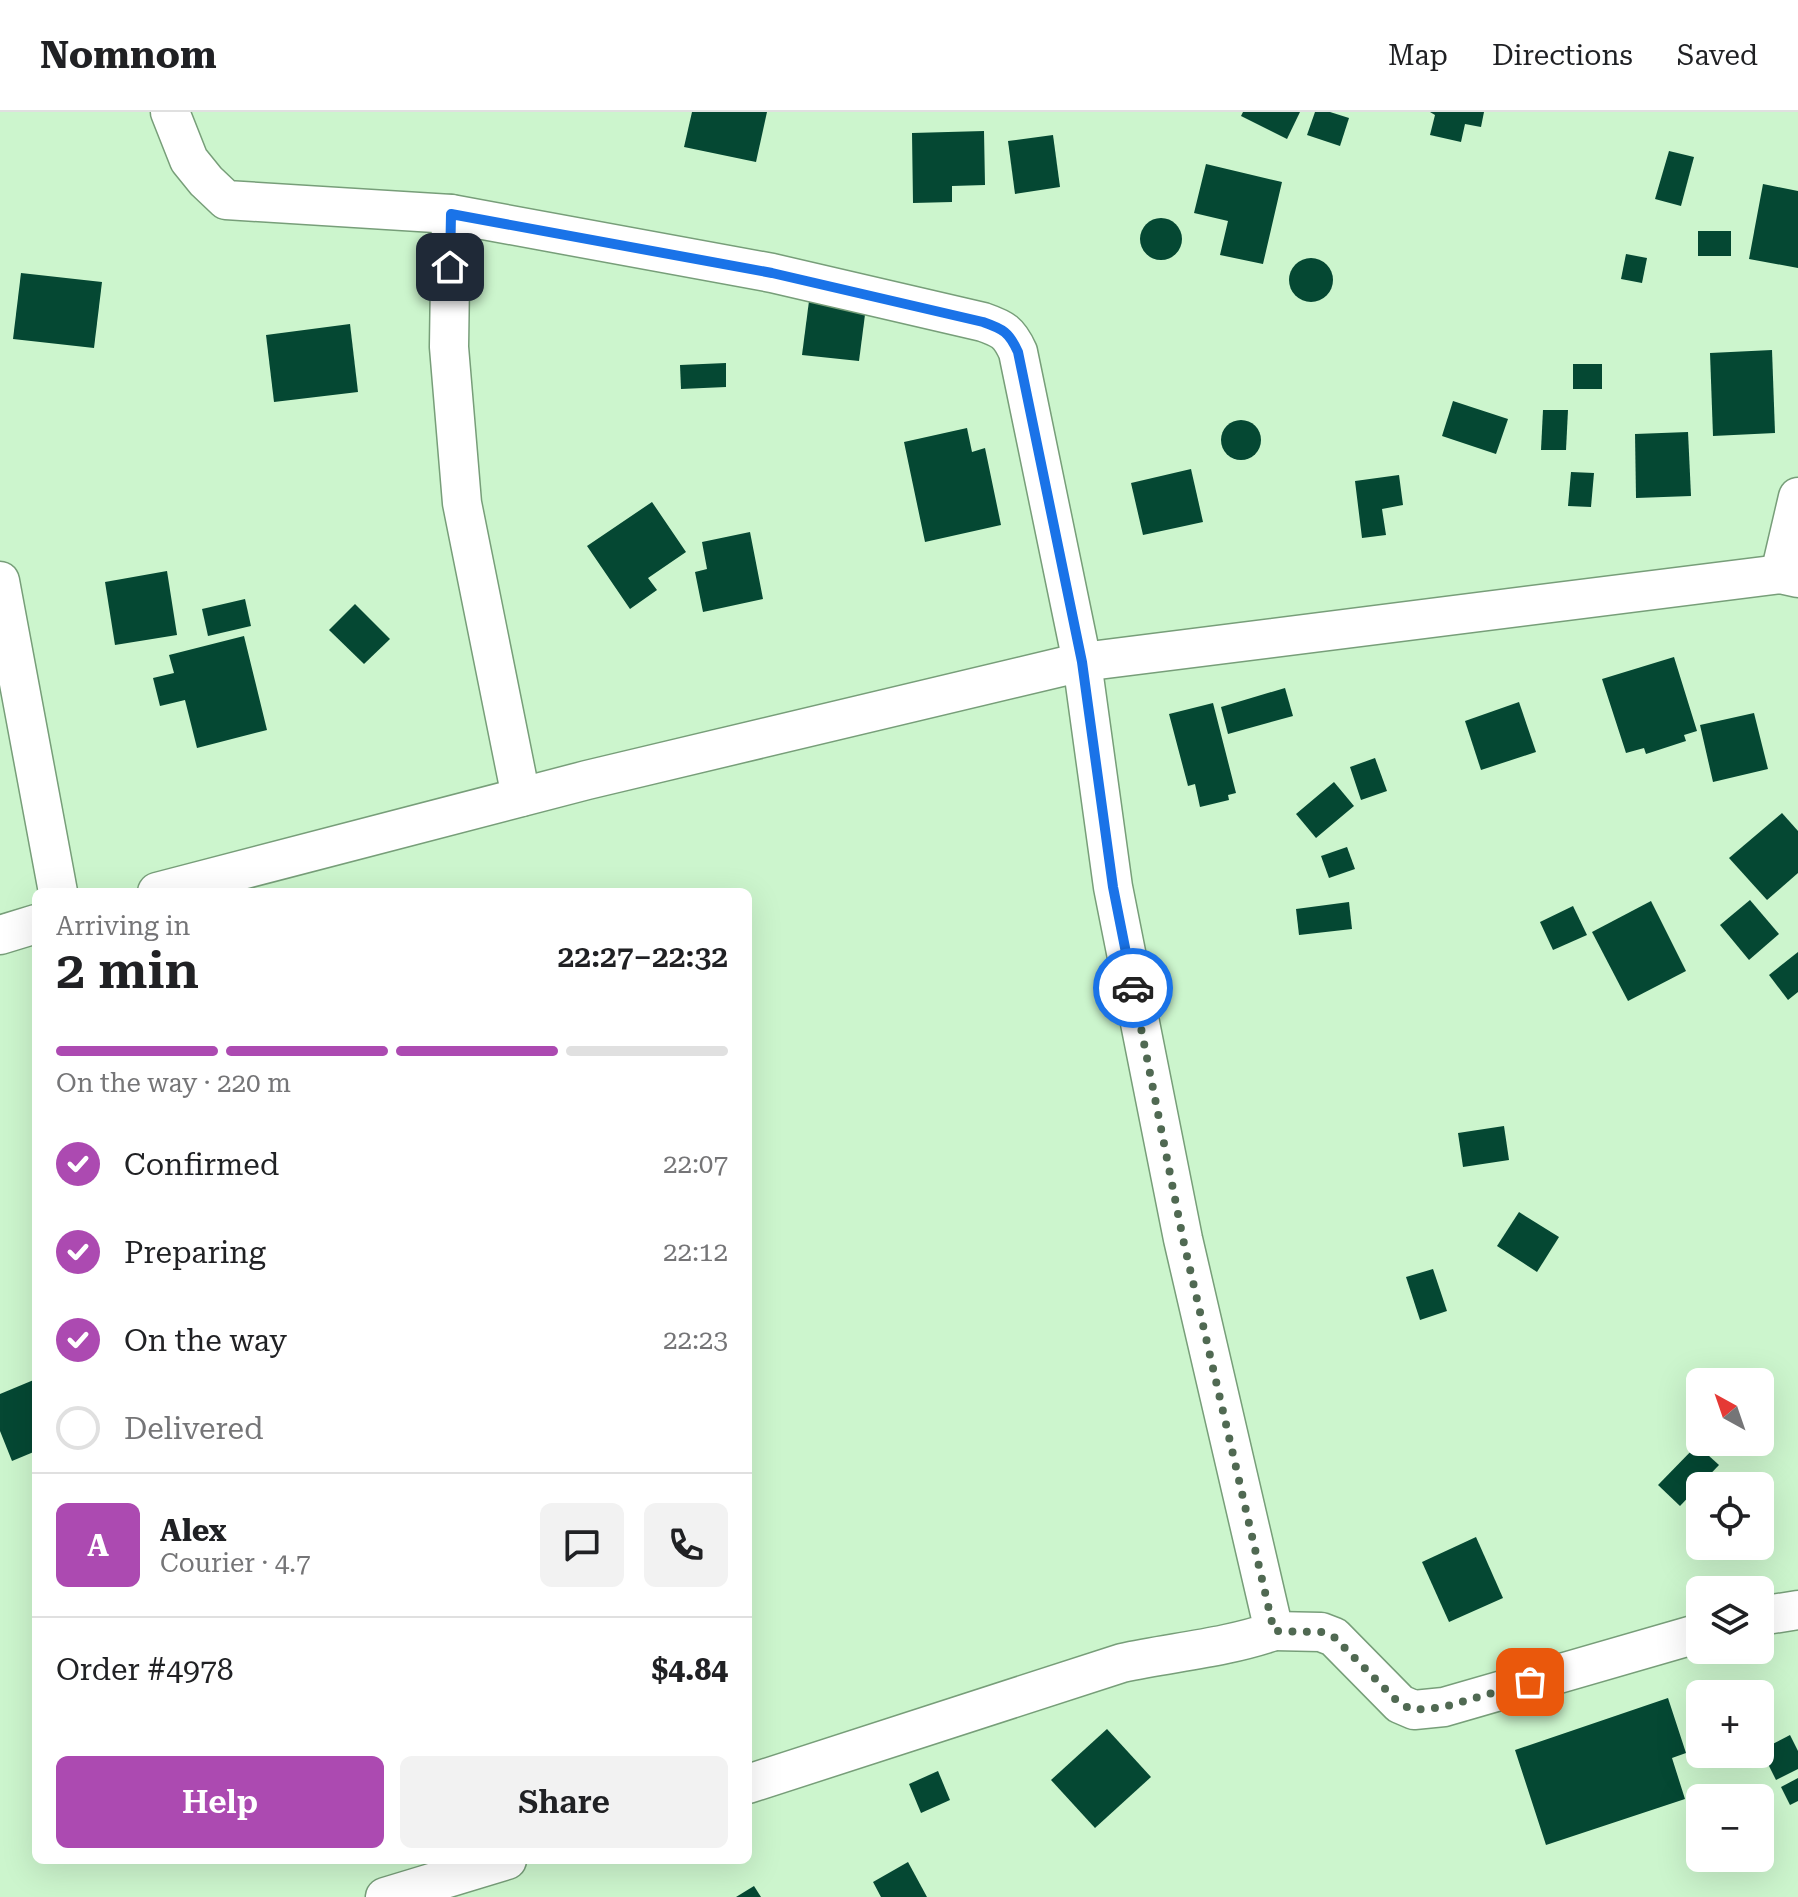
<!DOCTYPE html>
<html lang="en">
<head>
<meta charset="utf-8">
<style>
  body { margin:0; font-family:"Roboto Serif",serif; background:#f2f2f2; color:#202124; height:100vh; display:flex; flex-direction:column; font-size:30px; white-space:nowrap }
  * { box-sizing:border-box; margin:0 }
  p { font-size:26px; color:#757577 }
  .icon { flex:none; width:44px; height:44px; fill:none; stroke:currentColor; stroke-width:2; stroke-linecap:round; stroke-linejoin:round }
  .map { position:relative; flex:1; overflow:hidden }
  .side { position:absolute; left:32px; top:776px; width:720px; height:976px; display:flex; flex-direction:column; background:#fff; border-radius:12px; box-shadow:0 8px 32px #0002 }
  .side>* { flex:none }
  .needle { width:52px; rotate:320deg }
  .controls { position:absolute; left:1686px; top:1256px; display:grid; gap:16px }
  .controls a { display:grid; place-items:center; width:88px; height:88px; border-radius:12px; background:#fff; box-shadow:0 8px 32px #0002; font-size:40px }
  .pin { position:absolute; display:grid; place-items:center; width:68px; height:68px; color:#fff; margin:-34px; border-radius:16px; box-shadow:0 4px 12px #0006 }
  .courier { position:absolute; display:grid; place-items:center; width:80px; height:80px; margin:-40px; border:6px solid #1a73e8; border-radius:50%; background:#fff; color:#222; box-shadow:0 2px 10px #0007 }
  .head em { font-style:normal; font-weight:600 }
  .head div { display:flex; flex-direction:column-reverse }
  .head { display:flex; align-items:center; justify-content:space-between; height:136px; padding:0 24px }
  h1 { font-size:52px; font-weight:600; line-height:60px }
  .bar { display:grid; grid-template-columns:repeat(4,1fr); gap:12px 8px; align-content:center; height:96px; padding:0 24px }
  .bar i { height:10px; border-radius:6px; background:#e0e0e0 }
  .bar .on { background:#ac4ab1 }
  .bar p { grid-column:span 4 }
  .line { display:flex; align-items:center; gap:20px; padding:0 24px; border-top:2px solid #e0e0e0 }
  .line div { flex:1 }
  .round { display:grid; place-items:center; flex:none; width:84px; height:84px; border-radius:12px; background:#f2f2f2 }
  ol { padding:0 24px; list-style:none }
  li { display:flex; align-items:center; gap:24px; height:88px }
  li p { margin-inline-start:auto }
  li .icon { padding:8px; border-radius:50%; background:#ac4ab1; color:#fff; stroke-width:4 }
  li:last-child { color:#757577 }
  li i { width:44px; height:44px; border:4px solid #e0e0e0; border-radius:50% }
  .action { display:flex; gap:16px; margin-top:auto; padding:16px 24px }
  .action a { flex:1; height:92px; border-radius:12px; background:#ac4ab1; color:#fff; font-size:32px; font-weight:600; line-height:92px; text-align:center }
  .action a+a { background:#f2f2f2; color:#202124 }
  header { display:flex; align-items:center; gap:48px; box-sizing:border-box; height:112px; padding:0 40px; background:#fff; border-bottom:2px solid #e0e0e0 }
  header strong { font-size:38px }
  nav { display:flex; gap:44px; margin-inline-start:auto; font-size:28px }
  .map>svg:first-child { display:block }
  .building { fill:#054833 }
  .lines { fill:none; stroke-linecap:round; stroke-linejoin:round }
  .minor-casing { stroke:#779e79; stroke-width:41 }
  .minor { stroke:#fff; stroke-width:38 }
  .done { stroke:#506952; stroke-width:8; stroke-dasharray:0 14.4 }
  .route { stroke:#1a73e8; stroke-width:10 }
</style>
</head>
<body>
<header>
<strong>Nomnom</strong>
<nav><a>Map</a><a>Directions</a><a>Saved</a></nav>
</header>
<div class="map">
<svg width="1798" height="1785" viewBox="0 0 1798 1785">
  <rect width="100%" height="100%" fill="#ccf5cd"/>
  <g class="building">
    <polygon points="692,0 767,0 756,50 684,35"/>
    <polygon points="1243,0 1300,0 1287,27 1241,4"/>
    <polygon points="1315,0 1330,0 1349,6 1340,34 1307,23"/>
    <polygon points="1430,0 1484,0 1481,15 1465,12 1461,30 1430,23 1435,3"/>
    <polygon points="984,19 985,73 952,74 952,90 913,91 912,21"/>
    <polygon points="1053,23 1060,75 1015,82 1008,29"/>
    <polygon points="1669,39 1694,45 1681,94 1655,87"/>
    <polygon points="1206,52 1282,70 1263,152 1220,143 1228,109 1194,101"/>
    <polygon points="1763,72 1798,79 1798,156 1749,147"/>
    <circle cx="1161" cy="127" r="21"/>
    <rect x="1698" y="119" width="33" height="25"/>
    <polygon points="1626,142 1647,146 1642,171 1621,167"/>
    <circle cx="1311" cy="168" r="22"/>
    <polygon points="21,161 102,170 94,236 13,227"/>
    <polygon points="809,189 866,195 859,249 802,243"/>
    <polygon points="350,212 358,280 274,290 266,223"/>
    <polygon points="1772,238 1775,321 1713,324 1710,241"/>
    <polygon points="726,251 726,275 681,277 680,253"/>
    <rect x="1573" y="252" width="29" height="25"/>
    <polygon points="1453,289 1508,307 1496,342 1442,324"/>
    <polygon points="1543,298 1568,298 1566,338 1541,338"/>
    <circle cx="1241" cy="328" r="20"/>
    <polygon points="967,316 972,340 985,336 1001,413 925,430 904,330"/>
    <polygon points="1688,320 1691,384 1636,386 1635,322"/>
    <polygon points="1191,357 1203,410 1143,423 1131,371"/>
    <polygon points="1571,360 1594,361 1591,395 1568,394"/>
    <polygon points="1399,363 1403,393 1382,397 1386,423 1362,426 1355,369"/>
    <polygon points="652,390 686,440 648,466 657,478 630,497 587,434"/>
    <polygon points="750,420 763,487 703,500 695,460 707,457 702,430"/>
    <polygon points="167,459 177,523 115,533 105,470"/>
    <polygon points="245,487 251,514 208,524 202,497"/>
    <polygon points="355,492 390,527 364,552 329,518"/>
    <polygon points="244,524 267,618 197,636 185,588 160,594 153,566 174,561 169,543"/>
    <polygon points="1674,545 1697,619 1684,623 1686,629 1646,642 1644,636 1626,641 1602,567"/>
    <polygon points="1285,576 1293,604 1228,622 1221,595"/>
    <polygon points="1519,590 1536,640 1481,658 1465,609"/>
    <polygon points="1213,591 1236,681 1228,683 1229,688 1200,695 1195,672 1188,674 1169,602"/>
    <polygon points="1754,601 1768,657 1713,670 1700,613"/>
    <polygon points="1375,646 1387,679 1361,688 1350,655"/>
    <polygon points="1334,670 1354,694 1316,726 1296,702"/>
    <polygon points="1782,701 1798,719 1798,761 1767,788 1729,746"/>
    <polygon points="1347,735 1355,757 1329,766 1321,744"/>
    <polygon points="1750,788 1779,822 1749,848 1720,813"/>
    <polygon points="1651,789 1686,859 1628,889 1592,820"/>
    <polygon points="1349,790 1352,817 1299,823 1296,797"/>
    <polygon points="1573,794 1587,823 1553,838 1540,810"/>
    <polygon points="1798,840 1798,880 1788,888 1769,863"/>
    <polygon points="1504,1014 1509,1048 1463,1055 1458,1021"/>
    <polygon points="1519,1100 1559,1125 1537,1160 1497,1134"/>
    <polygon points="1433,1157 1447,1199 1420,1208 1406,1165"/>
    <polygon points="36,1267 36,1339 12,1349 0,1319 0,1282"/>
    <polygon points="1697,1333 1719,1353 1680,1394 1658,1373"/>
    <polygon points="1476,1425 1503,1486 1449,1510 1422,1450"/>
    <polygon points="1668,1586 1686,1641 1672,1646 1685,1687 1546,1733 1515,1638"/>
    <polygon points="1107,1617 1151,1665 1095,1716 1051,1668"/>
    <polygon points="1790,1623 1798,1639 1798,1657 1776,1668 1761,1638"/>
    <polygon points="938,1659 950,1688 921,1701 909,1672"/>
    <polygon points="1798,1666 1798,1689 1790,1693 1781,1675"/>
    <polygon points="908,1750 927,1785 881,1785 873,1770"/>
    <polygon points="754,1774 761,1785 736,1785"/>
  </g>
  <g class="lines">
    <g class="minor-casing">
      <g id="minor">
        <path d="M 170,0 L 189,48 L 206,69 L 226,88 L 451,102 L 772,161 L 983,210 C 1003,217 1009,220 1018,240 L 1082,550 L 1113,775 L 1183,1127 L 1274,1519 C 1225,1536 1173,1540 1122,1551 L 748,1672"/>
        <polyline points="451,102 449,235 462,391 521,685"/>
        <polyline points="1780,462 1798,385"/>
        <polyline points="0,469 58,780"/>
        <polyline points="157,780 587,668 1082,550 1780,462 1798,466"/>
        <polyline points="0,823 36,812"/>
        <polyline points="1760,1504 1798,1498"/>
        <polyline points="1274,1519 1321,1520 1334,1525 1400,1592 1414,1598 1444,1595 1700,1521"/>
        <polyline points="385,1785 507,1748"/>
      </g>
    </g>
    <use href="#minor" class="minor"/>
  </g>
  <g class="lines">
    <polyline class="done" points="1133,876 1183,1127 1274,1519 1321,1520 1334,1525 1400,1592 1414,1598 1444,1595 1530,1570"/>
    <path class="route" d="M 450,155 L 451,102 L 772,161 L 983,210 C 1003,217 1009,220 1018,240 L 1082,550 L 1113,775 L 1133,876"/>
  </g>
</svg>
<div class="controls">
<a><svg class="needle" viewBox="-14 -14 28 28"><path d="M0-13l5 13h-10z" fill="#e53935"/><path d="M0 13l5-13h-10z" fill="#757577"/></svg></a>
<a><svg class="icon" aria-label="locate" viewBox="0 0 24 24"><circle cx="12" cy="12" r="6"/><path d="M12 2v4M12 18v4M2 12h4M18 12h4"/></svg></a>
<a><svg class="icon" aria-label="layers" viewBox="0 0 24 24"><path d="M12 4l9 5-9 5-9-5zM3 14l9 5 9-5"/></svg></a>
<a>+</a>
<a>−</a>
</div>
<div class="pin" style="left:1530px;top:1570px;background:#ea580c"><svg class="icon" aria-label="bag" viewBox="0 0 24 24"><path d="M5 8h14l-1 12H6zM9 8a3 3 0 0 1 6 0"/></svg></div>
<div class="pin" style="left:450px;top:155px;background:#1f2937"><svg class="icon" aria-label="home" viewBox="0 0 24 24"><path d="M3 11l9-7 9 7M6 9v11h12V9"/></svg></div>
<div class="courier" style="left:1133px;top:876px"><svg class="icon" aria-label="car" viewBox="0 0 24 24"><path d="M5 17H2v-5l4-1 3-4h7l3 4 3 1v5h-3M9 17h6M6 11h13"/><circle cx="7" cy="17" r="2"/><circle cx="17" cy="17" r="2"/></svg></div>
<section class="side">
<div class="head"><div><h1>2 min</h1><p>Arriving in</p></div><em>22:27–22:32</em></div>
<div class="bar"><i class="on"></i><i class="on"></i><i class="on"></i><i></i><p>On the way · 220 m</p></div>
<ol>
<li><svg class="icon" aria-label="check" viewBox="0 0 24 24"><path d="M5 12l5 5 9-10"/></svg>Confirmed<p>22:07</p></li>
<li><svg class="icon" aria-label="check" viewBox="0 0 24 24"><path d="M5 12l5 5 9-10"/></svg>Preparing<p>22:12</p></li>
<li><svg class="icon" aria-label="check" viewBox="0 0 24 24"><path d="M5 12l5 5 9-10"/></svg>On the way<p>22:23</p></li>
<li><i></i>Delivered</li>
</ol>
<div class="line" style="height:144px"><b class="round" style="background:#ac4ab1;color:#fff">A</b><div><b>Alex</b><p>Courier · 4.7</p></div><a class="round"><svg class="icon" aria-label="chat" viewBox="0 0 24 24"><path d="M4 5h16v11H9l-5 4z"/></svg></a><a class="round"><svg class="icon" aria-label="phone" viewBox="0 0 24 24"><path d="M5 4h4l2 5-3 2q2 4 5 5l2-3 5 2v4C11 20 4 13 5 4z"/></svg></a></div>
<div class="line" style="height:104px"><div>Order #4978</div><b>$4.84</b></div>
<div class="action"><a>Help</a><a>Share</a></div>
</section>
</div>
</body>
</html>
